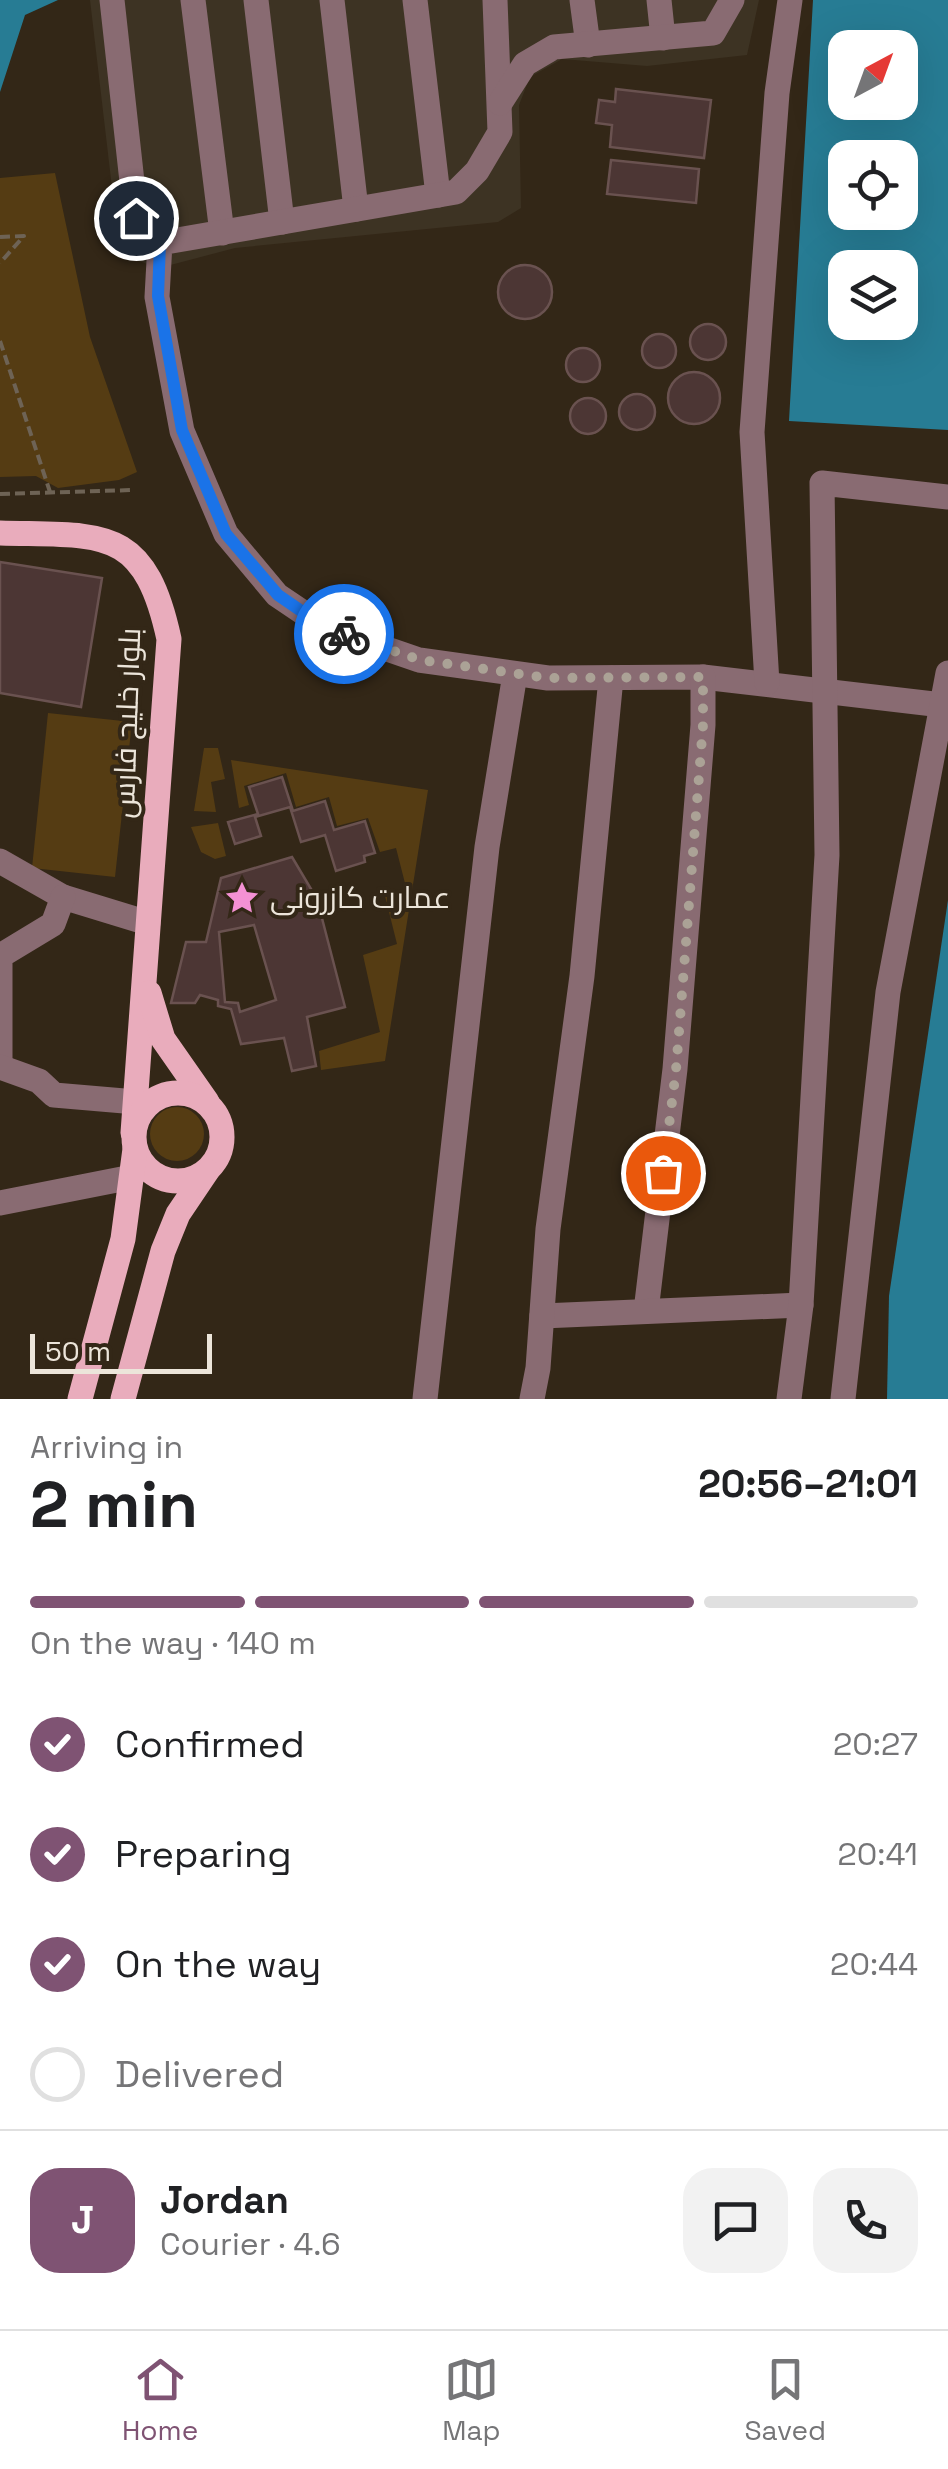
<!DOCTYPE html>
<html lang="en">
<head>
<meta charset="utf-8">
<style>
  body { margin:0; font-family:"Space Grotesk",Cairo,sans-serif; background:#f2f2f2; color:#202124; height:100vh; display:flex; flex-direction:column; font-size:38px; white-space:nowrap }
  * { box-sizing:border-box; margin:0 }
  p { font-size:32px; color:#757577 }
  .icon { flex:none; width:55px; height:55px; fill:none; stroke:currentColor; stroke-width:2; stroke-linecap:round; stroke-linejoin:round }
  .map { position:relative; height:1399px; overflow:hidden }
  .sheet { display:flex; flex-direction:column; background:#fff; flex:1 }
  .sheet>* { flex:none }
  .needle { width:65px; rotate:41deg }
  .fabs { position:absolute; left:828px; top:30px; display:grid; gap:20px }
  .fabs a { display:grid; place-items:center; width:90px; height:90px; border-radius:20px; background:#fff; box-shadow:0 10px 40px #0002; font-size:50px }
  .scale { position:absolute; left:30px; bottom:25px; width:182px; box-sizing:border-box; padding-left:10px; border:5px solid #ece5da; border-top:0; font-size:28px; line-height:35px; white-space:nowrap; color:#ece5da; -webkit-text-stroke:8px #332717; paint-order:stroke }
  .pin { position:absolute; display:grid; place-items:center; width:85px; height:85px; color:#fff; margin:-42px; border:5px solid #fff; border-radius:50%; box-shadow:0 2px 10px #0007 }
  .courier { position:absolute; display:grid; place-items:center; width:100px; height:100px; margin:-50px; border:8px solid #1a73e8; border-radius:50%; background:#fff; color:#222; box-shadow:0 2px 12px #0007 }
  .overview em { font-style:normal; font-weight:800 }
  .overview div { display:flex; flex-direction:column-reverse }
  .overview { display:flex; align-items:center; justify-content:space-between; height:170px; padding:0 30px }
  h1 { font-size:65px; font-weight:800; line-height:75px }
  .bar { display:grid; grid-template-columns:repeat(4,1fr); gap:15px 10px; align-content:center; height:120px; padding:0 30px }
  .bar i { height:12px; border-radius:8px; background:#e0e0e0 }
  .bar .selected { background:#7f5373 }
  .bar p { grid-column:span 4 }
  .line { display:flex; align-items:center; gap:25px; padding:0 30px; border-top:2px solid #e0e0e0 }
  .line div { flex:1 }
  .round { display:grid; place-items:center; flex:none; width:105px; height:105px; border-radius:30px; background:#f2f2f2 }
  ol { padding:0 30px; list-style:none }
  li { display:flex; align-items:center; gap:30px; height:110px }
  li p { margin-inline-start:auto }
  li .icon { padding:10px; border-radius:50%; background:#7f5373; color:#fff; stroke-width:4 }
  li:last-child { color:#757577 }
  li i { width:55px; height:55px; border:5px solid #e0e0e0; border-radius:50% }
  .menu { display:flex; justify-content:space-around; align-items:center; height:140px; border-top:2px solid #e0e0e0; background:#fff; font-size:28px; color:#757577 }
  .menu a { display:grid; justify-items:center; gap:5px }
  .menu .selected { color:#7f5373 }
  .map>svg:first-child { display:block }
  .industrial { fill:#3d3323 }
  .green { fill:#553c13 }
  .water { fill:#277c94; fill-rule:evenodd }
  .building { fill:#4c3634; stroke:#6a5250; stroke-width:2.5; fill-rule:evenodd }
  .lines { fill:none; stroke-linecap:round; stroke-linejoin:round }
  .path { stroke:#6e6355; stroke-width:4; stroke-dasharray:10 5; stroke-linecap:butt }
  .minor { stroke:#896b72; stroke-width:25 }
  .major { stroke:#e9acbc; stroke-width:25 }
  .done { stroke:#aba296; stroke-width:10; stroke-dasharray:0 18 }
  .route { stroke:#1a73e8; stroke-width:12 }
  .labels { text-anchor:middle; stroke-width:8; stroke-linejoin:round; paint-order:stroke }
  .street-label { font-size:30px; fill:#ece5da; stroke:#332717 }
  .poi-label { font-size:30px; fill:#ece5da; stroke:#332717; text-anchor:start }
</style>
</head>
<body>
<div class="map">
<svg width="948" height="1399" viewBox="0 0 948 1399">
  <rect width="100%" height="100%" fill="#332717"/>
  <polygon class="industrial" points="90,0 759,0 747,55 647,66 562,59 530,77 519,105 521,208 498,222 235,248 159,268 130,258 118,239"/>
  <g class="green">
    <polygon points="55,173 90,337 137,472 119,480 58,488 36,476 0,477 0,178"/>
    <polygon points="48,713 132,722 115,877 32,868"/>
    <polygon points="204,748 218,748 225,779 211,782 216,812 194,811"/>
    <polygon points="231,760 428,790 385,1061 321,1070 319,1051 380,1032 363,955 397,944 385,896 407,891 396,848 380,852 368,818 337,826 329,797 296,807 286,773 244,786 249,805 239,808"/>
    <polygon points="218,823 226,856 215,859 201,852 191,827"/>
    <circle cx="177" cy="1134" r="27"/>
  </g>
  <g class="water">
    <polygon points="0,0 58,0 25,15 0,92"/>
    <path d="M 813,0 L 948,0 L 948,430 L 789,421 ZM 845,48 L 900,48 L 900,102 L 845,102 ZM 845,158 L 900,158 L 900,212 L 845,212 ZM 845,268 L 900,268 L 900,322 L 845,322 Z"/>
    <polygon points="948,900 948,1399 887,1399 889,1296"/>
  </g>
  <g class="building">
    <polygon points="616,89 711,100 704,158 610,147 612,125 596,123 599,100 615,102"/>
    <polygon points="611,160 699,169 696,203 607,194"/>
    <circle cx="525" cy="292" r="27"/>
    <circle cx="708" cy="342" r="18"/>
    <circle cx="659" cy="351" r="17"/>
    <circle cx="583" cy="365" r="17"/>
    <circle cx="694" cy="398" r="26"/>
    <circle cx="637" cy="412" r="18"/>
    <circle cx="588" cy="416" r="18"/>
    <polygon points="0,562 102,578 81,707 0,693"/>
    <polygon points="282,777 293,811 325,801 334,830 365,821 375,853 364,856 365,862 336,871 325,835 301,842 290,807 255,817 261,836 235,844 228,822 258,814 249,787"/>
    <path d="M 292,857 L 317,899 L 345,1007 L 307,1017 L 316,1066 L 292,1071 L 284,1038 L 241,1044 L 231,1009 L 218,1006 L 218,1000 L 200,995 L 195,1003 L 171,1003 L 186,942 L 206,942 L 221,878 ZM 254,925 L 276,1000 L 240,1012 L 238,1003 L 225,1002 L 219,932 Z"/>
  </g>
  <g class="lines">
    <g class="path">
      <polyline points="0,237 24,236 0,263"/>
      <polyline points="0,341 50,492"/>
      <polyline points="0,494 134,490"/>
    </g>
    <g class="minor">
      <polyline points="112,0 136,218 160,243"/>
      <polyline points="193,0 222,233"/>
      <polyline points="256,0 282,222"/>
      <polyline points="332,0 356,209"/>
      <polyline points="415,0 438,195"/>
      <polyline points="495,0 500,132 477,171 456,192 160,243 157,297 182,431 226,534 277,595 326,628 419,660 548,678 703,677 942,705"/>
      <polyline points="582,0 588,45"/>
      <polyline points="659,0 663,38"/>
      <polyline points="500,103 525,64 554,47 713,33 732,0"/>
      <polyline points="767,683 752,432 777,93 790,0"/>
      <polyline points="0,861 63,897 148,923"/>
      <polyline points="0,1058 0,956 53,924 63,897"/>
      <polyline points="0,1067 39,1081 54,1095 136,1102"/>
      <polyline points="0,1203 132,1177"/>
      <polyline points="646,1311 675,1069 703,725 703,677"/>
      <polyline points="542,1316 801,1305"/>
      <polyline points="425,1399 487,847 515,674"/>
      <polyline points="532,1399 538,1368 548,1229 582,976 611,678"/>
      <polyline points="789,1399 801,1305 827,855 822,483 948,497"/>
      <polyline points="843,1399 888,992 948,673"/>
    </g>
    <g class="major">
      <path d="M 0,533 C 102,536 144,524 169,639 L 133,1133"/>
      <polyline points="149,993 163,1039 207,1102"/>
      <circle cx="178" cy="1137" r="44"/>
      <polyline points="80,1399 123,1239 135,1149"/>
      <polyline points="123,1399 163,1251 178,1214 207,1171"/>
    </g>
  </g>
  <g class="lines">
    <polyline class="done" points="344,634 420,660 548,678 703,677 703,725 676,1070 663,1173"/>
    <polyline class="route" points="136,218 160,243 158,296 182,430 226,534 278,595 326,628 344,634"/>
  </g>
  <defs>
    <g id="sight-bare" transform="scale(2.7)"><path d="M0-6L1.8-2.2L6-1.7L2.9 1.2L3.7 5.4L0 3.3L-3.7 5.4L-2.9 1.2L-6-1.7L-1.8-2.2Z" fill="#f491d4" stroke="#332717" stroke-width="2.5" paint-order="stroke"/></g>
  </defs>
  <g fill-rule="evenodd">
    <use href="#sight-bare" x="242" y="898"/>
  </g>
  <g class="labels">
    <g class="street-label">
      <text transform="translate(127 723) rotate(-88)" y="10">بلوار خلیج فارس</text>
    </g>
    <g class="poi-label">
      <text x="270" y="908">عمارت کازرونی</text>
    </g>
  </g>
</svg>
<div class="fabs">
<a><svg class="needle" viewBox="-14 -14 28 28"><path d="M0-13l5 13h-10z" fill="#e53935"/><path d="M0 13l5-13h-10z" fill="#757577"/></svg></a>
<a><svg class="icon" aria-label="locate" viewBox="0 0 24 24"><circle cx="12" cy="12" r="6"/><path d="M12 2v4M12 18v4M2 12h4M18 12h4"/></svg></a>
<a><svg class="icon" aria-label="layers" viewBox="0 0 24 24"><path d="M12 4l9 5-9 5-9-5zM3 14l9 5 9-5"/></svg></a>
</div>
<div class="scale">50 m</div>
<div class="pin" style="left:663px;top:1173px;background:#ea580c"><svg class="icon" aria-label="bag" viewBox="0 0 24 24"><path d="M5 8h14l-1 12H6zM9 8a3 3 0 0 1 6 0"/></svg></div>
<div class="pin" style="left:136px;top:218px;background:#1f2937"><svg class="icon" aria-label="home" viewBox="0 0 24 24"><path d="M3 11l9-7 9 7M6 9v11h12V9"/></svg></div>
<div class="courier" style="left:344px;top:634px"><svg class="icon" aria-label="bike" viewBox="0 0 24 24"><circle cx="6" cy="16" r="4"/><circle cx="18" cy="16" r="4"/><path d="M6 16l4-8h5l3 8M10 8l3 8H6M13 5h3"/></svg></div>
</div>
<section class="sheet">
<div class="overview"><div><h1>2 min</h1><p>Arriving in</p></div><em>20:56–21:01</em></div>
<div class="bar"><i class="selected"></i><i class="selected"></i><i class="selected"></i><i></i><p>On the way · 140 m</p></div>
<ol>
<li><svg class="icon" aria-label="check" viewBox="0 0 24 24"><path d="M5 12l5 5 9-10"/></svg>Confirmed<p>20:27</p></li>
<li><svg class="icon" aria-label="check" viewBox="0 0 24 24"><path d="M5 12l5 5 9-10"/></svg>Preparing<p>20:41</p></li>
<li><svg class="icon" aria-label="check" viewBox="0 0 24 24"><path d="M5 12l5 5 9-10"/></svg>On the way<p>20:44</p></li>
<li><i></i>Delivered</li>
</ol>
<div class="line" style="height:180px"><b class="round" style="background:#7f5373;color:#fff">J</b><div><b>Jordan</b><p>Courier · 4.6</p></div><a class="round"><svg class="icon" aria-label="chat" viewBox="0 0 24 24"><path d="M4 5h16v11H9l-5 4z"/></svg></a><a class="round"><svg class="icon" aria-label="phone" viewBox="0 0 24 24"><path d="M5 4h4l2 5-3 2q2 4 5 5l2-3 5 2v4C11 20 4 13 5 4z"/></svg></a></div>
</section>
<nav class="menu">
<a class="selected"><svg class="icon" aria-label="home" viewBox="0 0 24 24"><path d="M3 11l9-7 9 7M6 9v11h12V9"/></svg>Home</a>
<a><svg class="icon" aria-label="map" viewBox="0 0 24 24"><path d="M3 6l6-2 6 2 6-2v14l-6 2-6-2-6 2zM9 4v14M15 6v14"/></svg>Map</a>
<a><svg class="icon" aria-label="saved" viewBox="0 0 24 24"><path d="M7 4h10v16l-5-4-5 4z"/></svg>Saved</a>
</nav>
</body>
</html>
